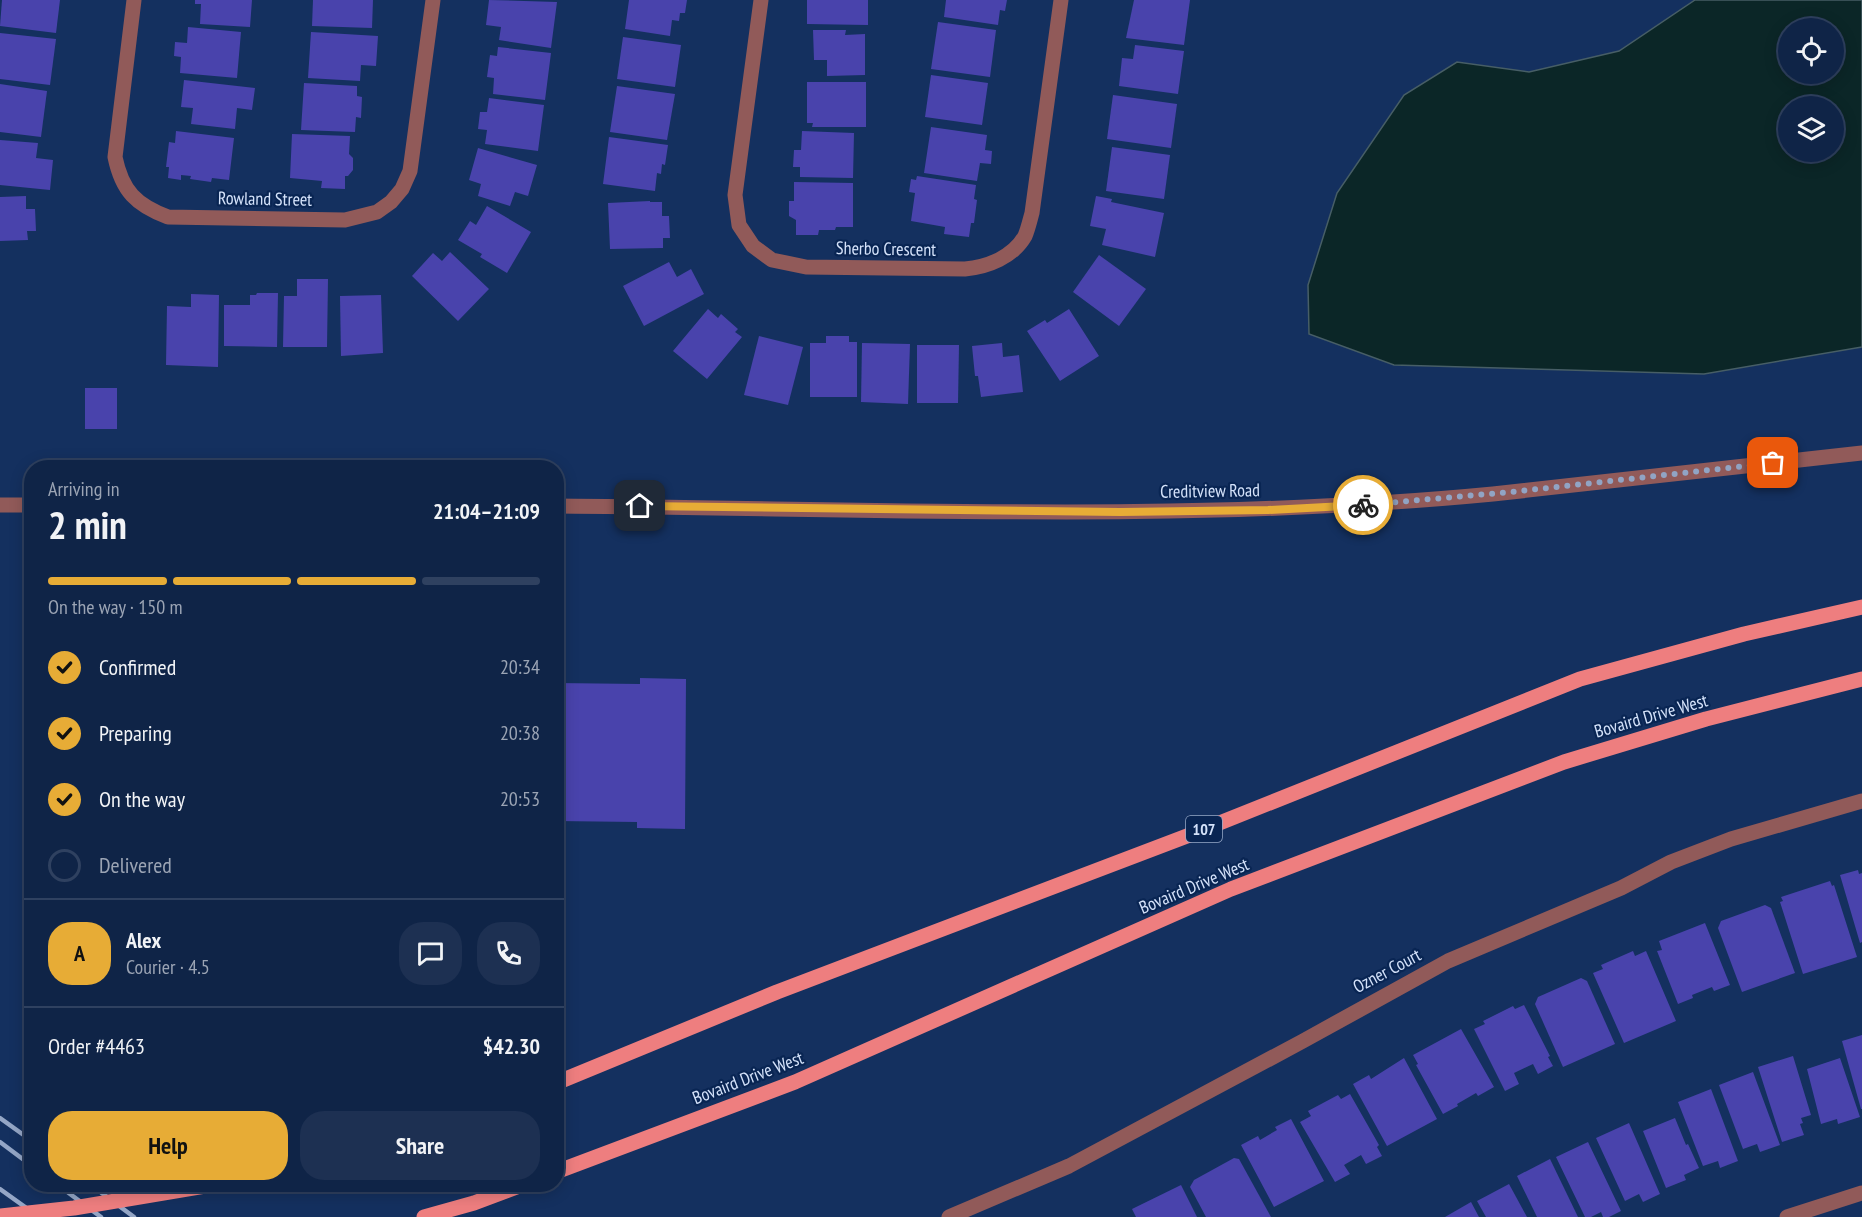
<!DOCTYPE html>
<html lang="en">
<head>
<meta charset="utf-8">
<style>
  body { margin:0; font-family:"PT Sans Narrow",sans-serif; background:#1d3052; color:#f1f3f6; height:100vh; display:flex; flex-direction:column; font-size:22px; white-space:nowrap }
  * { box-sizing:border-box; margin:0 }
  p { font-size:20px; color:#9ba4b4 }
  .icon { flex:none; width:33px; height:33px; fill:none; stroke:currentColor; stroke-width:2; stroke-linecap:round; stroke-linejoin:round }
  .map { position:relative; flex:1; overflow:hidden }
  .drawer { position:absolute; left:24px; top:460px; width:540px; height:732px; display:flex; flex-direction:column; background:#0f2447; border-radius:24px; box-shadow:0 3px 15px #0003,0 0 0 2px #2f4160 }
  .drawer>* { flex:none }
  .tools { position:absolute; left:1778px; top:18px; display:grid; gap:12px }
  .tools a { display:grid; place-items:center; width:66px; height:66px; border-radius:50%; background:#0f2447; box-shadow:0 3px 15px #0003,0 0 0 2px #2f4160; font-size:30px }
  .pin { position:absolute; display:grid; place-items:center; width:51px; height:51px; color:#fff; margin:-26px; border-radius:12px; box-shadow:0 3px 9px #0006 }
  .courier { position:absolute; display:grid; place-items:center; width:60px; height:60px; margin:-30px; border:4px solid #e7ac36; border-radius:50%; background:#fff; color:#222; box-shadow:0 2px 8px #0007 }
  .head em { font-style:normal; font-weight:700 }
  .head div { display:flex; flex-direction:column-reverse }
  .head { display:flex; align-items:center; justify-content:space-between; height:102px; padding:0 24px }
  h1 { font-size:39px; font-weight:700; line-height:45px }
  .bar { display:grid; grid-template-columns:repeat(4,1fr); gap:9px 6px; align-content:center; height:72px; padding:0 24px }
  .bar i { height:8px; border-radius:4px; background:#2f4160 }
  .bar .active { background:#e7ac36 }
  .bar p { grid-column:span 4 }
  .line { display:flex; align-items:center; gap:15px; padding:0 24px; border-top:2px solid #2f4160 }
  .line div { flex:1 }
  .round { display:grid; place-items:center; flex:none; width:63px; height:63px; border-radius:24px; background:#1d3052 }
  ol { padding:0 24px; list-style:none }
  li { display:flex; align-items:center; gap:18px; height:66px }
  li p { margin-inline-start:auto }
  li .icon { padding:6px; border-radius:50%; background:#e7ac36; color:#111; stroke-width:4 }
  li:last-child { color:#9ba4b4 }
  li i { width:33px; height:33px; border:3px solid #2f4160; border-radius:50% }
  .cta { display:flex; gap:12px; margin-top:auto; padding:12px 24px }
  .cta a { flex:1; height:69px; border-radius:24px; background:#e7ac36; color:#111; font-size:24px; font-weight:700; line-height:69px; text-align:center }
  .cta a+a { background:#1d3052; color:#f1f3f6 }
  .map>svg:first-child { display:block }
  .water { fill:#0b2627; stroke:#475e66; stroke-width:1.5; fill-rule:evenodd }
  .building { fill:#4943ac }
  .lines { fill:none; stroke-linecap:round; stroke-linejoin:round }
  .minor { stroke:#915a59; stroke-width:15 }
  .major { stroke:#ee7e7f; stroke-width:15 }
  .rail { stroke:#94a6c6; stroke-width:4.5 }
  .major-bridge { stroke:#ee7e7f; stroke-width:15 }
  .done { stroke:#91a4c4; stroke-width:6; stroke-dasharray:0 10.8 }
  .route { stroke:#e7ac36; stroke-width:8 }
  .labels { text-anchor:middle; stroke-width:4.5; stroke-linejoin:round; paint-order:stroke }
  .shield { fill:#092553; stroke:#97a9c8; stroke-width:1.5 }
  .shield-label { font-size:16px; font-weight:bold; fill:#d4e2fa }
  .street-label { font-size:18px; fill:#d4e2fa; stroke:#092553 }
</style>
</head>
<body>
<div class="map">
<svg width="1862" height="1217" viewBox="0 0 1862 1217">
  <rect width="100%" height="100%" fill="#14305f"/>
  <path class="water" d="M 1695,0 L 1862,0 L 1862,347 L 1704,374 L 1394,365 L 1309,334 L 1308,285 L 1337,193 L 1404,95 L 1457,62 L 1529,72 L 1619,51 ZM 1788,28 L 1833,28 L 1833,74 L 1788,74 ZM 1788,106 L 1833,106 L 1833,152 L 1788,152 Z"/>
  <g class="building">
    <polygon points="2,0 60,0 56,33 0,26"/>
    <polygon points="195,0 252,0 250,27 200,24 201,4 195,4"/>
    <polygon points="313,0 373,0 372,28 312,26"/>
    <polygon points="489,0 557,2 551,48 499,40 501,27 486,25"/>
    <polygon points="629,0 687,0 685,13 680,13 679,21 672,20 670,36 625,29"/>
    <polygon points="807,0 868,0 868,25 807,24"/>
    <polygon points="946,0 1007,0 1005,11 1000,10 998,25 944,17"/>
    <polygon points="1134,0 1190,0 1184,45 1126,38"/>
    <polygon points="938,22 996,30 990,77 931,69"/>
    <polygon points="188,27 241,32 237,78 180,73 181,57 174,56 175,42 187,43"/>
    <polygon points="813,30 846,30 845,35 865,34 865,75 827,76 827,60 814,60"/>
    <polygon points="311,32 378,36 376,66 361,65 360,81 308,78"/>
    <polygon points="0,33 56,39 50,85 0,79"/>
    <polygon points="623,37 681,45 675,87 617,79"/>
    <polygon points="1135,45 1184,51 1178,94 1119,86 1122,58 1133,59"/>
    <polygon points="498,47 551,53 545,100 493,94 494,78 487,77 490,55 497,56"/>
    <polygon points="931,75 988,83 982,125 925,117"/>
    <polygon points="184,80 255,88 252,110 237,108 235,129 191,124 193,108 181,107"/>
    <polygon points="807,82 866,82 866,127 812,127 813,123 807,123"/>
    <polygon points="304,83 357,86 357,96 362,97 361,118 356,117 355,132 301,130"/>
    <polygon points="0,84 47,91 41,137 0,132"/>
    <polygon points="617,86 675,94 667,140 610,132"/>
    <polygon points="1113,95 1177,104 1171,148 1107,139"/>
    <polygon points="489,98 544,105 538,151 485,144 487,130 478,129 480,112 487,112"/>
    <polygon points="931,127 987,135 985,150 992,151 991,164 980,163 977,181 924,173"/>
    <polygon points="176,131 234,138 229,180 212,178 211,182 190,179 191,176 181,175 181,180 168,178 169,167 166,167 169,142 175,143"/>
    <polygon points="802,131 854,133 853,178 800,177 800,167 793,167 794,150 801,150"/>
    <polygon points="292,134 350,136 349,154 353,158 353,170 348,176 345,176 345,189 321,188 322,181 290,178"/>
    <polygon points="609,137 668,145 665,165 662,164 661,174 657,173 655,191 603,184"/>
    <polygon points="0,140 38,143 36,158 53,160 50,190 0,185"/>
    <polygon points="1112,147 1170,155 1164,199 1106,191"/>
    <polygon points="478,148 537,165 528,196 515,192 510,206 478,196 481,184 469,180"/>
    <polygon points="917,176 976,185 974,199 977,200 974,223 971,223 969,237 944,234 945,227 911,221 915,193 909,192 911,179 916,180"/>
    <polygon points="794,182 853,183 853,227 836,227 835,230 819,230 818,235 796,235 796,220 789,216 789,201 794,201"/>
    <polygon points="26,196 26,209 35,209 36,231 27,231 28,240 0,241 0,197"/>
    <polygon points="1096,196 1112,199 1111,202 1164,213 1155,257 1102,245 1106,229 1090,226"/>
    <polygon points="650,201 650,202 662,202 662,216 669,216 670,238 663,238 663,248 610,249 608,203"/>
    <polygon points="487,206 531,232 507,273 480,257 482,254 458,240 470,221 476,225"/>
    <polygon points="450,252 489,289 458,321 412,276 433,253 442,261"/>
    <polygon points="1099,255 1146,289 1119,326 1073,292"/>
    <polygon points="669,262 677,277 691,269 704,294 644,326 623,286"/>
    <polygon points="297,279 328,279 327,347 283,347 284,296 297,296"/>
    <polygon points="257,293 278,293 277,347 224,346 224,305 250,305 250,295 256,295"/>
    <polygon points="191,294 219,295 218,367 166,365 167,306 191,307"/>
    <polygon points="381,295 383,353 341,356 340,296"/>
    <polygon points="708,309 718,318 721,314 738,329 735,332 742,337 707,379 673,351"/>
    <polygon points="1069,309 1099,356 1060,381 1027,331 1045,320 1047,323"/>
    <polygon points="759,336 803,347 788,405 744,395"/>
    <polygon points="826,336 849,336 849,342 857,342 857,397 810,397 810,343 826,343"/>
    <polygon points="862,343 910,344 908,404 861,402"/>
    <polygon points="1002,343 1003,357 1019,355 1023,392 981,397 978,376 975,376 972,346"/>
    <polygon points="917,345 959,345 958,403 917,403"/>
    <rect x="85" y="388" width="32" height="41"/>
    <polygon points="640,678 686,679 685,829 637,828 637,822 556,821 556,683 640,684"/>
    <polygon points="1858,870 1859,874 1862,873 1862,942 1860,943 1840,875"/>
    <polygon points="1830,881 1832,886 1834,885 1857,957 1803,974 1780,902 1783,901 1781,897"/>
    <polygon points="1765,905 1771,908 1795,973 1742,992 1718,928 1721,921"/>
    <polygon points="1705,923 1730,985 1714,991 1712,987 1692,995 1693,998 1678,1004 1657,951 1662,950 1659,941"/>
    <polygon points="1633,951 1635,956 1646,951 1676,1021 1624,1043 1593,973 1603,969 1601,965"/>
    <polygon points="1581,978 1587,981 1615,1044 1563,1067 1535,1004 1538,997"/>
    <polygon points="1524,1005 1550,1056 1548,1057 1553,1066 1538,1074 1533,1064 1514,1073 1519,1084 1505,1091 1474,1029 1485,1024 1483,1021 1513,1006 1515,1009"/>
    <polygon points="1461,1029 1494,1087 1478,1096 1476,1093 1457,1104 1458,1106 1443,1114 1416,1065 1418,1064 1413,1055"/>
    <polygon points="1862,1035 1862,1109 1861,1109 1842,1041"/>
    <polygon points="1793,1056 1811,1115 1801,1118 1803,1123 1800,1124 1804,1135 1782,1142 1758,1067"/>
    <polygon points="1404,1058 1437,1119 1387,1146 1353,1084 1369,1075 1371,1079"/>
    <polygon points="1840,1058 1860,1117 1838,1124 1837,1119 1821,1124 1807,1069"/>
    <polygon points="1753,1072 1780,1145 1760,1152 1757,1144 1743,1149 1719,1085"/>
    <polygon points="1711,1089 1738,1161 1720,1168 1718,1161 1703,1166 1678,1102"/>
    <polygon points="1350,1094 1379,1145 1377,1147 1382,1156 1366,1164 1361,1155 1344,1165 1350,1174 1335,1182 1300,1122 1311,1116 1308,1111 1338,1095 1341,1099"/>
    <polygon points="1675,1118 1686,1145 1688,1144 1699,1168 1684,1175 1686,1180 1666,1188 1643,1131"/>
    <polygon points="1291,1119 1324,1181 1274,1207 1241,1145 1258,1136 1260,1140 1277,1130 1275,1127"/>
    <polygon points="1629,1123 1660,1194 1643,1202 1639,1194 1625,1201 1596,1138"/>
    <polygon points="1588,1142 1621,1211 1609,1217 1603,1217 1601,1212 1591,1217 1585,1217 1556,1157"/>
    <polygon points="1234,1158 1239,1159 1271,1217 1206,1217 1190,1187 1194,1180"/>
    <polygon points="1550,1159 1578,1217 1537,1217 1517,1176"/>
    <polygon points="1509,1184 1527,1217 1486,1217 1477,1201"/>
    <polygon points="1181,1185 1197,1217 1136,1217 1132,1209"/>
    <polygon points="1471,1202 1479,1217 1445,1217"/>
  </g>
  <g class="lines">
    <g class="minor">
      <path d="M 134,0 L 115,157 C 122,191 136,205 168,217 L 345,220 L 377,212 L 391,202 L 402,189 L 410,171 L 433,0"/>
      <path d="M 761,0 L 735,195 L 739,225 L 753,246 L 772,260 L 806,267 L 965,269 C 988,267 1013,257 1025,236 C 1028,229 1030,220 1032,213 L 1061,0"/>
      <polyline points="0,505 32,505"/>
      <path d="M 556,506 C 868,508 1182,524 1493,494 L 1862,453"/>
      <polyline points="949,1217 1069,1166 1303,1041 1448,961 1621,888 1671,862 1731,839 1862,801"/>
      <polyline points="1787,1217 1862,1193"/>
    </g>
    <g class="major">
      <polyline points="556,1083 777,992 1187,836 1580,679 1744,634 1862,607"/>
      <polyline points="556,1172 795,1082 1231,889 1564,762 1706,719 1862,679"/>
      <polyline points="424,1217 474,1203 522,1185"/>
    </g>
    <g class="rail">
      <polyline points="0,1118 32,1141"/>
      <polyline points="0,1142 32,1166"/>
      <polyline points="58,1185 101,1217"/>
      <polyline points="91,1185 134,1217"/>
      <polyline points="0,1189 39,1217"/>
    </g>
    <polyline class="major-bridge" points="0,1216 74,1208 211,1185"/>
  </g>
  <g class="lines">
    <polyline class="done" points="1363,505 1511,492 1773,463"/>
    <polyline class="route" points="640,506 1120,512 1268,510 1363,505"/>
  </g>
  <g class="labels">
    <rect class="shield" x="1186" y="816" width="36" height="26" rx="4.5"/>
    <g class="shield-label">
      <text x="1204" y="835">107</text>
    </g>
    <g class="street-label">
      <text transform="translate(265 199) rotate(1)" y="6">Rowland Street</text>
      <text transform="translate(886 249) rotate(1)" y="6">Sherbo Crescent</text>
      <text transform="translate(1210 491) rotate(-1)" y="6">Creditview Road</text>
      <text transform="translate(1651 716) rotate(-16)" y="6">Bovaird Drive West</text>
      <text transform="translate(1194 886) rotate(-23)" y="6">Bovaird Drive West</text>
      <text transform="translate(1387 971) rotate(-28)" y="6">Ozner Court</text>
      <text transform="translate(748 1078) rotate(-21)" y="6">Bovaird Drive West</text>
    </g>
  </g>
</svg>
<div class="tools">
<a><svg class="icon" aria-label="locate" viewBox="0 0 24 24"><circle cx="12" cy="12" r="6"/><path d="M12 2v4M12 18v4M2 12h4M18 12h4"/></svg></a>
<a><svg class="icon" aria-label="layers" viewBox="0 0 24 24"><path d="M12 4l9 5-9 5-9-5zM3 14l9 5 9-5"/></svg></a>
</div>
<div class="pin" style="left:1773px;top:463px;background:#ea580c"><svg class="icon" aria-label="bag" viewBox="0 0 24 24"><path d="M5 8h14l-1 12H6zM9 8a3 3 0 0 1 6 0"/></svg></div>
<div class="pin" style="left:640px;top:506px;background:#1f2937"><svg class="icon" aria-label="home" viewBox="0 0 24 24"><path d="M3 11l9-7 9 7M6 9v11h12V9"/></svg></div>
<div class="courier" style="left:1363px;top:505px"><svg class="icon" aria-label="bike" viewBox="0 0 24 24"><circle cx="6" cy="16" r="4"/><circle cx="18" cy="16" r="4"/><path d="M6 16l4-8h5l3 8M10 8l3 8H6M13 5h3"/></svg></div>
<section class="drawer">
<div class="head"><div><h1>2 min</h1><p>Arriving in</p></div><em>21:04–21:09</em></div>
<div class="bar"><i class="active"></i><i class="active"></i><i class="active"></i><i></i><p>On the way · 150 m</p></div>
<ol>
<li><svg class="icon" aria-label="check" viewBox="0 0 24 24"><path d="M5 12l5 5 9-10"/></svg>Confirmed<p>20:34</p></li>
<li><svg class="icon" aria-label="check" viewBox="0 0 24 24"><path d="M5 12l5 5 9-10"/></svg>Preparing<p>20:38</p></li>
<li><svg class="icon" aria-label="check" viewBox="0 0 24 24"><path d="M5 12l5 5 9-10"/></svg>On the way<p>20:53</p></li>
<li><i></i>Delivered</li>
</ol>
<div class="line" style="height:108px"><b class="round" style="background:#e7ac36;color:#111">A</b><div><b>Alex</b><p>Courier · 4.5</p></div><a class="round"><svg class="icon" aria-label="chat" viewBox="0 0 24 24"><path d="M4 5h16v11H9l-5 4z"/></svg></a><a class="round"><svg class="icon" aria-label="phone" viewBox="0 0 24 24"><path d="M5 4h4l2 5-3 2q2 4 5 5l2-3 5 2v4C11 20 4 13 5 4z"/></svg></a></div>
<div class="line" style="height:78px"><div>Order #4463</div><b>$42.30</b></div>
<div class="cta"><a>Help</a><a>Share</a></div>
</section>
</div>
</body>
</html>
